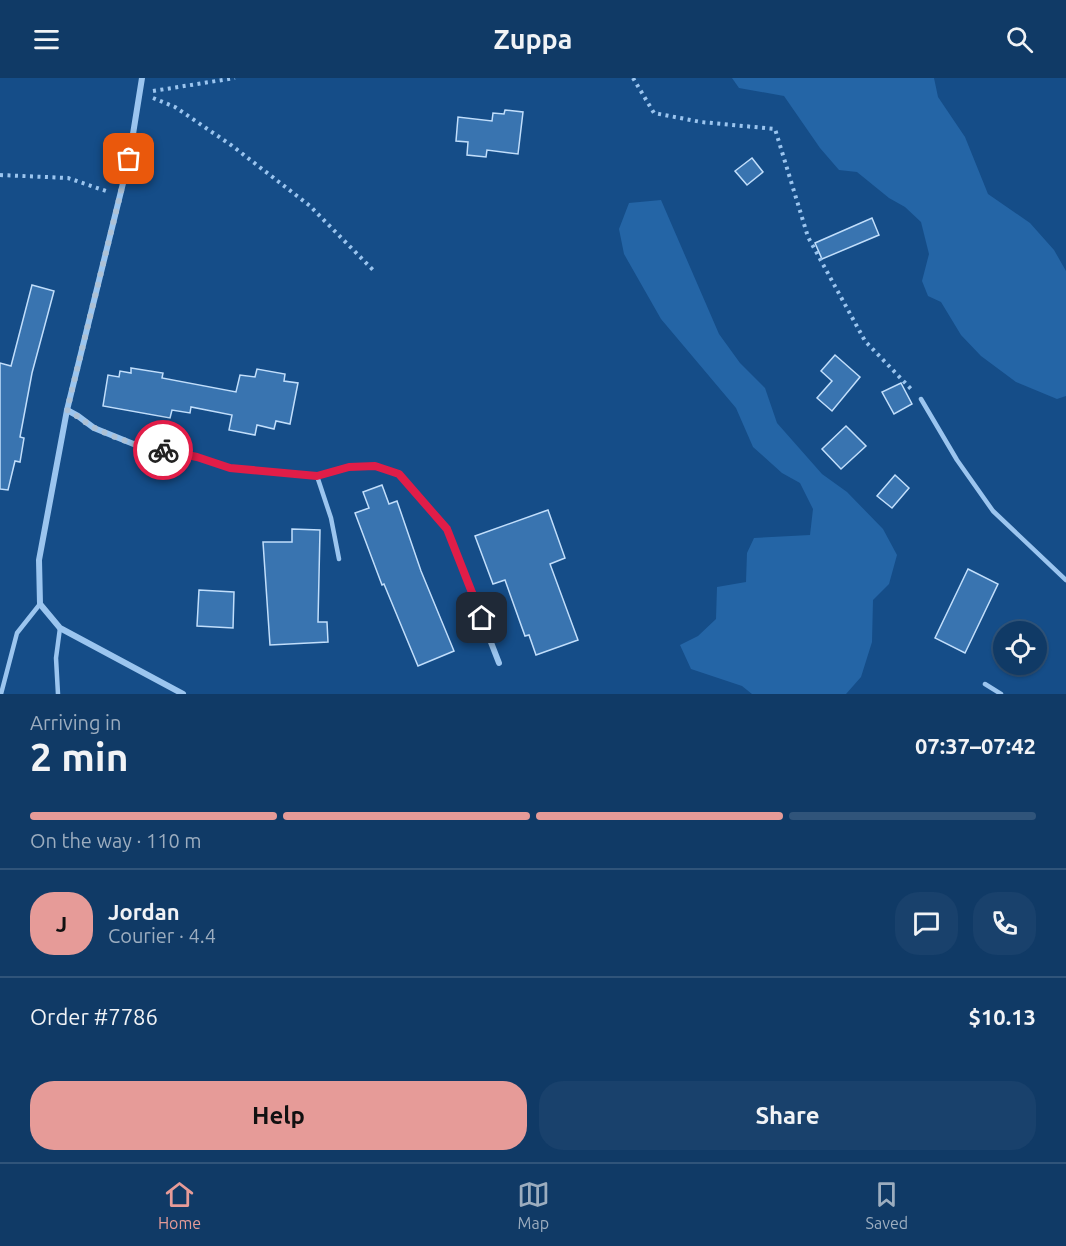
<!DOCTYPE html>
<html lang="en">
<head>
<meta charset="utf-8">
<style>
  body { margin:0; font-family:Ubuntu,sans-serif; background:#19416c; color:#f1f3f6; height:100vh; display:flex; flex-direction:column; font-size:22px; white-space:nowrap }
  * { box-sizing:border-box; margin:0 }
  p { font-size:20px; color:#9cadbf }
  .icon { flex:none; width:33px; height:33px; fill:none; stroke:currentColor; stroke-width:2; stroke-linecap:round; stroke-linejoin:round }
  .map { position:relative; height:616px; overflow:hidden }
  .side { display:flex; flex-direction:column; background:#103a66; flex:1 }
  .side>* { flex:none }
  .controls { position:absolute; left:993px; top:543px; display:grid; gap:12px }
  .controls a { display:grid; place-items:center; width:54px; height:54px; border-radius:50%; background:#103a66; box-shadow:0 2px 4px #0004,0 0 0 2px #30547a; font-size:30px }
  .pin { position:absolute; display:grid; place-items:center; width:51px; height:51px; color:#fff; margin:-26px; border-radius:12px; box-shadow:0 3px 9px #0006 }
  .courier { position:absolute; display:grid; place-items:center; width:60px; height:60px; margin:-30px; border:4px solid #e11d48; border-radius:50%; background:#fff; color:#222; box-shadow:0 2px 8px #0007 }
  .headline em { font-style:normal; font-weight:600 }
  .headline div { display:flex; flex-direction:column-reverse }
  .headline { display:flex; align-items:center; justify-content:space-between; height:102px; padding:0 30px }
  h1 { font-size:39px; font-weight:600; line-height:45px }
  .bar { display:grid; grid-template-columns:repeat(4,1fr); gap:9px 6px; align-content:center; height:72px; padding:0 30px }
  .bar i { height:8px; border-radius:4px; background:#30547a }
  .bar .selected { background:#e69b98 }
  .bar p { grid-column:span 4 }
  .line { display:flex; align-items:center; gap:15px; padding:0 30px; border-top:2px solid #30547a }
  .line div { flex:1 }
  .round { display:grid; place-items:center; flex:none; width:63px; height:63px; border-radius:24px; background:#19416c }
  .action { display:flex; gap:12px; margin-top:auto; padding:12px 30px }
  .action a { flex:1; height:69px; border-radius:24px; background:#e69b98; color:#111; font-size:24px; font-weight:600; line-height:69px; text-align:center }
  .action a+a { background:#19416c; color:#f1f3f6 }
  header { display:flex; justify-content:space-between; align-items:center; height:78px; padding:0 30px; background:#103a66; font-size:27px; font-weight:600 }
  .tabs { display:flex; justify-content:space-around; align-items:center; height:84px; border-top:2px solid #30547a; background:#103a66; font-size:16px; color:#9cadbf }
  .tabs a { display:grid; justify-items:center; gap:3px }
  .tabs .selected { color:#e69b98 }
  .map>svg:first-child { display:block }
  .green { fill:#2465a6 }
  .building { fill:#3974b0; stroke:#c1defb; stroke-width:1.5 }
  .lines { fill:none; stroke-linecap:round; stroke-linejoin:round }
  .path { stroke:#9bc5ef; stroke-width:4; stroke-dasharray:3 4.5; stroke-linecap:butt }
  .service { stroke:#9bc5ef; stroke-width:4.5 }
  .minor { stroke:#9bc5ef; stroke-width:6 }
  .done { stroke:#adc1d5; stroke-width:6; stroke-dasharray:0 10.8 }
  .route { stroke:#e11d48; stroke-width:8 }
</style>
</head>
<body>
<header><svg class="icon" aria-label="menu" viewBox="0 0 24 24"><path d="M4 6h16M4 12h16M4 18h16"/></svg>Zuppa<svg class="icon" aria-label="search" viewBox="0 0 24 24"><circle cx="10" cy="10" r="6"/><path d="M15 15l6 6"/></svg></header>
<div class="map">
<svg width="1066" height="616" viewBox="0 0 1066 616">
  <rect width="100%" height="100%" fill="#154d88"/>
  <g class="green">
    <polygon points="732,0 934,0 938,19 965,59 988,116 1030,145 1054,172 1066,193 1066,318 1057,321 1016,304 981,278 961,257 941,224 928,218 922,203 929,176 921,144 905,129 889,120 857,94 839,92 820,70 784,18 739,10"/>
    <polygon points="661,122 719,256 740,285 765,310 777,345 822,396 847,414 883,451 897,477 889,506 873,522 872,564 861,599 846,616 752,616 742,608 691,591 680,567 698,558 716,541 717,509 746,504 747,475 754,460 810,457 813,431 800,405 782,395 753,369 736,330 661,241 624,176 619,151 629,125"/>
  </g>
  <g class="building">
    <polygon points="505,32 523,34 518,76 487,72 486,79 467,77 468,64 456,63 458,39 492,43 493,35 504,36"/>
    <polygon points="752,80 763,94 747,107 735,93"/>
    <polygon points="872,140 879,157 822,181 815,165"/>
    <polygon points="32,207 54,213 32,295 20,359 24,360 20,384 15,383 8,412 0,411 0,285 11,288"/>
    <polygon points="835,277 860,299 832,333 817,320 832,303 821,293"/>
    <polygon points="131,290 163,295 162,300 236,314 240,297 255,299 257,291 285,296 284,303 298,305 290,346 276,343 274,351 257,347 255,357 229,352 232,337 191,329 190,335 172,332 170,340 103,328 108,297 119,299 120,293 131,295"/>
    <polygon points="901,305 912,326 894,336 882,314"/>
    <polygon points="846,348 866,368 841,391 822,371"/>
    <polygon points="895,397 909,410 892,430 877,418"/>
    <polygon points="382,407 389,426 397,423 421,493 454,573 418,588 384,506 382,507 355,435 369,430 363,414"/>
    <polygon points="548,432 565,480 550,486 578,562 536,577 529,557 525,558 505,502 493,506 475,458"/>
    <polygon points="292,451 320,452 318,544 327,544 328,564 270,567 263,464 292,464"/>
    <polygon points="968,491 998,506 965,575 935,560"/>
    <polygon points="199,512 234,514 233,550 197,548"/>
  </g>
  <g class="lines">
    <g class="path">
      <polyline points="633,0 654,35 701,44 775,51 808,159 865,263 911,311"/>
      <polyline points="153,13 235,0"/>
      <polyline points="153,20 175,29 231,67 310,128 375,194"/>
      <polyline points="0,97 68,100 106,113"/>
    </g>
    <g class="service">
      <polyline points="921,321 957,382 993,433 1066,502"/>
      <polyline points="317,398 331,440 339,481"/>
      <polyline points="985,606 1001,616"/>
      <polyline points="1,616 17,555 40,526"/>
      <polyline points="58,616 56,580 60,550"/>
    </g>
    <g class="minor">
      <polyline points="142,0 129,81 67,332 39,482 40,526 60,550 183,616"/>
      <polyline points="67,332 78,338 94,350 136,367 197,379 230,390 317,398 349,389 375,388 399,396 447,451 499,585"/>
    </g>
  </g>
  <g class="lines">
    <path class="done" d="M 129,81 L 67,332 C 77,337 85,345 95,350 C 116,361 140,368 163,372"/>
    <polyline class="route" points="163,372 197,379 230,390 317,398 349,389 375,388 399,396 447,451 482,540"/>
  </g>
</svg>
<div class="controls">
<a><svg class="icon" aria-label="locate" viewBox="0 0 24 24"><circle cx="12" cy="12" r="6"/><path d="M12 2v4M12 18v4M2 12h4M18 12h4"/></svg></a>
</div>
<div class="pin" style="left:129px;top:81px;background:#ea580c"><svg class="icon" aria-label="bag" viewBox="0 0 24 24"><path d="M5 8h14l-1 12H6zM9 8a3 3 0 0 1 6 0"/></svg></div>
<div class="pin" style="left:482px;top:540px;background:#1f2937"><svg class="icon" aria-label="home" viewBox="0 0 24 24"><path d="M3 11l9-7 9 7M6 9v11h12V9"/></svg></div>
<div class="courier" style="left:163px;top:372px"><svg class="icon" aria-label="bike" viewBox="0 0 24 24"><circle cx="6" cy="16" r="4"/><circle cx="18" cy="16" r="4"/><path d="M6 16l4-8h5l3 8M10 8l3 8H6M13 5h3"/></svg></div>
</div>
<section class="side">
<div class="headline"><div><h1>2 min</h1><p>Arriving in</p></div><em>07:37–07:42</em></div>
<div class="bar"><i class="selected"></i><i class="selected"></i><i class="selected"></i><i></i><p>On the way · 110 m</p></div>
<div class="line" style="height:108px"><b class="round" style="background:#e69b98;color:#111">J</b><div><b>Jordan</b><p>Courier · 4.4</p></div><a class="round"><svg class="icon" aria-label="chat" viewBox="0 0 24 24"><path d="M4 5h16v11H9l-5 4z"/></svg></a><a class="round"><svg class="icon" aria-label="phone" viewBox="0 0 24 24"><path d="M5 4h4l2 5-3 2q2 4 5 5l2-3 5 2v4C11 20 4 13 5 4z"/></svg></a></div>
<div class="line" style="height:78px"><div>Order #7786</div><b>$10.13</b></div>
<div class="action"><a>Help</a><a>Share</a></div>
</section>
<nav class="tabs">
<a class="selected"><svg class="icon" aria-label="home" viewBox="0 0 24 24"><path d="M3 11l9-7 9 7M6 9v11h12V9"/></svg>Home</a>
<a><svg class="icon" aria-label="map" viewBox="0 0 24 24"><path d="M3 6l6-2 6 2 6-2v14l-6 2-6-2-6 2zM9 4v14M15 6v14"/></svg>Map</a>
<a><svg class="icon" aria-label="saved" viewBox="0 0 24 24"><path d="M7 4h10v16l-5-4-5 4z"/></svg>Saved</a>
</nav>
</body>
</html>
